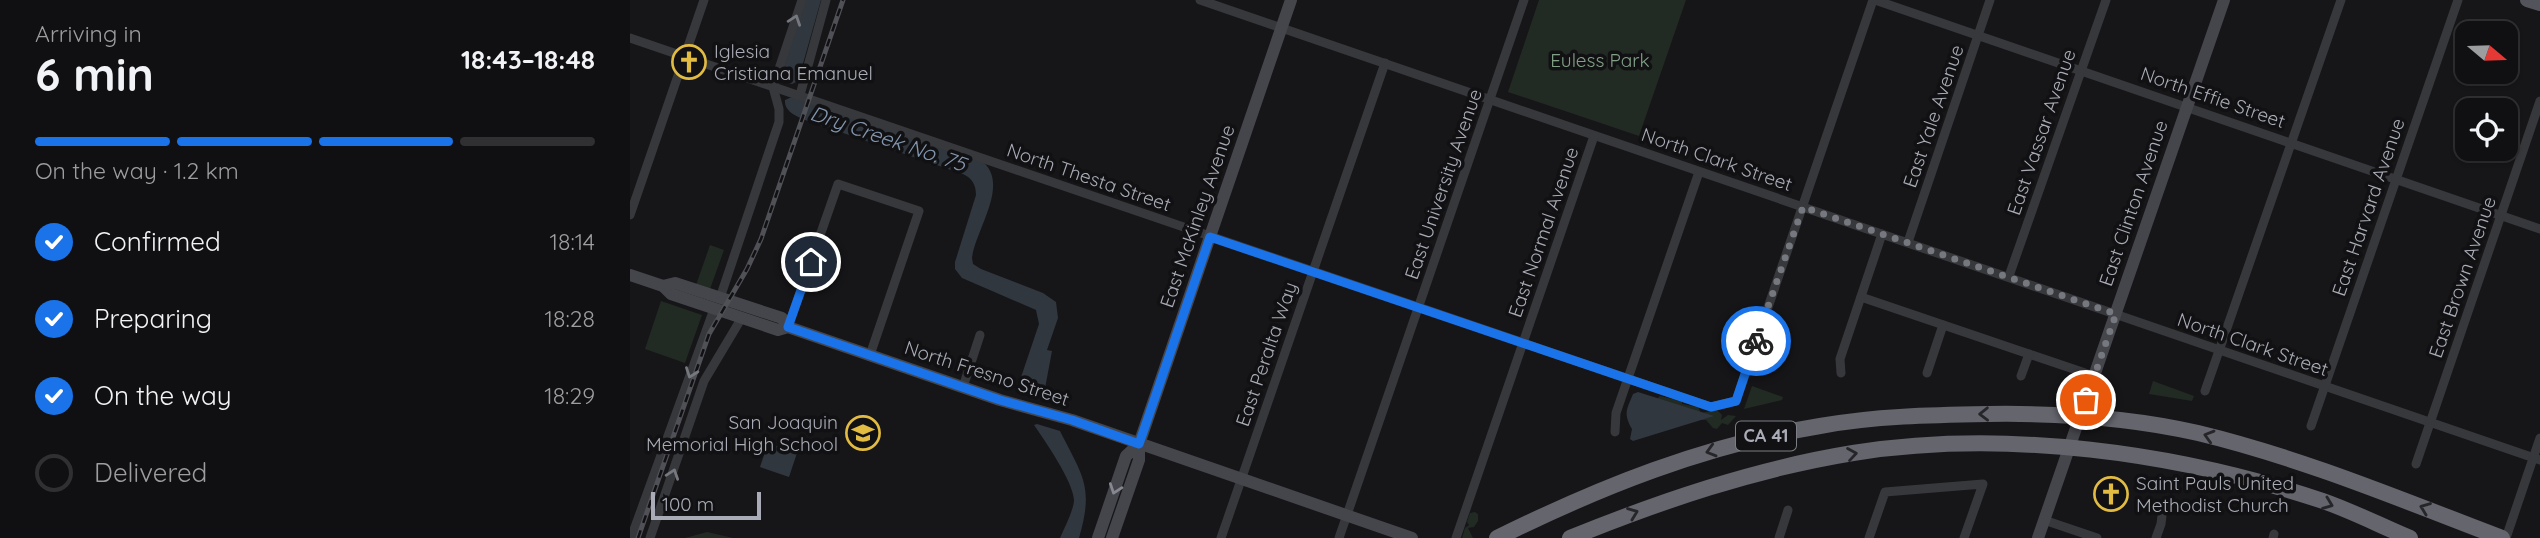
<!DOCTYPE html>
<html lang="en">
<head>
<meta charset="utf-8">
<style>
  body { margin:0; font-family:Quicksand,sans-serif; background:#19191b; color:#f1f3f6; height:100vh; display:flex; flex-direction:column; font-size:26px; white-space:nowrap }
  * { box-sizing:border-box; margin:0 }
  p { font-size:23px; color:#9c9d9f }
  .icon { flex:none; width:38px; height:38px; fill:none; stroke:currentColor; stroke-width:2; stroke-linecap:round; stroke-linejoin:round }
  .map { position:relative; flex:1; overflow:hidden }
  .sheet { display:flex; flex-direction:column; background:#101012; width:630px }
  .sheet>* { flex:none }
  .needle { width:46px; rotate:109deg }
  .buttons { position:absolute; left:1825px; top:21px; display:grid; gap:14px }
  .buttons a { display:grid; place-items:center; width:63px; height:63px; border-radius:14px; background:#101012; box-shadow:0 2px 5px #0004,0 0 0 2px #303032; font-size:35px }
  .scale { position:absolute; left:21px; bottom:18px; width:110px; box-sizing:border-box; padding-left:7px; border:4px solid #a9acb6; border-top:0; font-size:19px; line-height:24px; white-space:nowrap; color:#a9acb6; -webkit-text-stroke:5px #111113; paint-order:stroke }
  .pin { position:absolute; display:grid; place-items:center; width:60px; height:60px; color:#fff; margin:-30px; border:4px solid #fff; border-radius:50%; box-shadow:0 2px 7px #0007 }
  .courier { position:absolute; display:grid; place-items:center; width:70px; height:70px; margin:-35px; border:5px solid #1a73e8; border-radius:50%; background:#fff; color:#222; box-shadow:0 2px 9px #0007 }
  .headline em { font-style:normal; font-weight:700 }
  .headline div { display:flex; flex-direction:column-reverse }
  .headline { display:flex; align-items:center; justify-content:space-between; height:119px; padding:0 35px }
  h1 { font-size:46px; font-weight:700; line-height:52px }
  .bar { display:grid; grid-template-columns:repeat(4,1fr); gap:10px 7px; align-content:center; height:84px; padding:0 35px }
  .bar i { height:9px; border-radius:5px; background:#303032 }
  .bar .on { background:#1a73e8 }
  .bar p { grid-column:span 4 }
  ol { padding:0 35px; list-style:none }
  li { display:flex; align-items:center; gap:21px; height:77px }
  li p { margin-inline-start:auto }
  li .icon { padding:7px; border-radius:50%; background:#1a73e8; color:#fff; stroke-width:4 }
  li:last-child { color:#9c9d9f }
  li i { width:38px; height:38px; border:4px solid #303032; border-radius:50% }
  main { display:flex; flex:1; min-height:0 }
  .map>svg:first-child { display:block }
  .green { fill:#222a24 }
  .water { fill:#30373f }
  .lines { fill:none; stroke-linecap:round; stroke-linejoin:round }
  .street { stroke:#37383c; stroke-width:9 }
  .secondary { stroke:#45464c; stroke-width:12 }
  .primary { stroke:#53545b; stroke-width:14 }
  .highway { stroke:#64656d; stroke-width:16 }
  .rail-casing { stroke:#505157; stroke-width:5 }
  .rail { stroke:#111113; stroke-width:2.5; stroke-dasharray:8; stroke-linecap:butt }
  .oneway { stroke:#76787f }
  .oneway2 { stroke:#26262a }
  .oneway3 { stroke:#868891 }
  .done { stroke:#76787f; stroke-width:7; stroke-dasharray:0 12.6 }
  .route { stroke:#1a73e8; stroke-width:9 }
  .labels { text-anchor:middle; stroke-width:7; stroke-linejoin:round; paint-order:stroke }
  .shield { fill:#111113; stroke:#7b7e85; stroke-width:2 }
  .shield-label { font-size:18px; font-weight:bold; fill:#a9acb6 }
  .poi-label { font-size:19px; fill:#a9acb6; stroke:#111113; text-anchor:start }
  .park-label { font-size:19px; fill:#82a086; stroke:#111113 }
  .street-label { font-size:19px; fill:#a9acb6; stroke:#111113 }
  .water-label { font-size:21px; font-style:italic; fill:#8396ae; stroke:#111113 }
</style>
</head>
<body>
<main>
<section class="sheet">
<div class="headline"><div><h1>6 min</h1><p>Arriving in</p></div><em>18:43–18:48</em></div>
<div class="bar"><i class="on"></i><i class="on"></i><i class="on"></i><i></i><p>On the way · 1.2 km</p></div>
<ol>
<li><svg class="icon" aria-label="check" viewBox="0 0 24 24"><path d="M5 12l5 5 9-10"/></svg>Confirmed<p>18:14</p></li>
<li><svg class="icon" aria-label="check" viewBox="0 0 24 24"><path d="M5 12l5 5 9-10"/></svg>Preparing<p>18:28</p></li>
<li><svg class="icon" aria-label="check" viewBox="0 0 24 24"><path d="M5 12l5 5 9-10"/></svg>On the way<p>18:29</p></li>
<li><i></i>Delivered</li>
</ol>
</section>
<div class="map">
<svg width="1910" height="538" viewBox="0 0 1910 538">
  <rect width="100%" height="100%" fill="#161618"/>
  <g class="green">
    <polygon points="909,0 1056,0 1009,136 878,92"/>
    <polygon points="80,245 94,250 80,289 66,285"/>
    <polygon points="31,301 72,315 55,363 15,349"/>
    <polygon points="1523,381 1564,396 1562,401 1519,394"/>
    <polygon points="1122,386 1153,397 1152,400 1114,409"/>
    <polygon points="1030,396 1052,401 1052,404 1068,407 1071,413 1087,410 1092,415 1091,420 1098,415 1106,416 1098,425 1092,423 1087,429 1083,428 1076,420 1072,420 1071,416 1027,399"/>
    <polygon points="845,512 848,514 848,521 844,527 838,528 843,538 832,538 835,528 839,525 837,522 840,513"/>
    <polygon points="77,532 103,538 55,538"/>
  </g>
  <g class="water">
    <polygon points="176,0 191,0 168,81 162,84 154,82 151,76"/>
    <path d="M 162,97 L 354,163 C 379,186 345,231 342,258 L 343,264 L 351,269 L 413,293 L 426,302 L 428,318 L 417,350 L 422,351 L 413,399 L 387,389 L 409,324 L 406,310 L 332,278 L 325,269 L 325,262 L 346,195 C 346,185 342,178 333,174 L 178,121 C 168,117 154,112 155,100 Z"/>
    <path d="M 1008,392 L 1084,416 L 1003,441 L 1000,439 L 1002,429 C 993,413 997,409 1003,394 Z"/>
    <path d="M 407,424 L 430,431 C 453,477 464,486 449,538 L 430,538 C 434,529 444,509 444,500 C 443,481 415,441 404,425 Z"/>
    <polygon points="138,443 167,453 159,477 130,467"/>
  </g>
  <g class="lines">
    <g class="street">
      <polyline points="570,0 1910,460"/>
      <polyline points="1245,0 1910,229"/>
      <polyline points="0,38 1081,407 1106,401 1243,0"/>
      <polyline points="170,95 196,0"/>
      <polyline points="0,215 74,0"/>
      <polyline points="1278,242 1360,0"/>
      <polyline points="1379,276 1476,0"/>
      <polyline points="1231,297 1464,376"/>
      <polyline points="90,298 149,122 149,109 143,87 172,0"/>
      <polyline points="158,327 208,184 289,211 240,355"/>
      <polyline points="1211,373 1210,359 1252,234"/>
      <polyline points="1297,373 1313,325"/>
      <polyline points="1391,376 1399,354"/>
      <polyline points="333,387 350,335"/>
      <polyline points="1575,391 1711,0"/>
      <polyline points="1681,426 1828,0"/>
      <polyline points="985,432 986,413 1069,172"/>
      <polyline points="1786,464 1910,101"/>
      <polyline points="1414,520 1467,538"/>
      <polyline points="1,538 84,309"/>
      <polyline points="20,538 74,381 111,319"/>
      <polyline points="591,538 755,63"/>
      <polyline points="709,538 894,0"/>
      <polyline points="826,538 964,136"/>
      <polyline points="1149,538 1158,510"/>
      <polyline points="1239,538 1255,492 1353,484 1334,538"/>
      <polyline points="1526,538 1531,524 1533,507"/>
      <polyline points="1643,538 1644,534"/>
      <polyline points="1876,538 1910,438"/>
    </g>
    <g class="secondary">
      <polyline points="0,275 33,286 41,294 148,330 158,327 370,400 442,420 782,538"/>
      <polyline points="33,286 45,283 152,318 158,327"/>
      <polyline points="468,538 496,456 509,444"/>
      <polyline points="482,538 509,460 509,444 661,0"/>
      <polyline points="1408,538 1594,0"/>
    </g>
    <polyline class="primary" points="1897,0 1910,4"/>
    <g class="highway">
      <path d="M 867,538 C 970,487 1075,445 1190,426 C 1245,416 1302,415 1358,414 C 1428,413 1499,417 1568,433 C 1672,458 1772,500 1872,538"/>
      <path d="M 940,538 C 1031,501 1125,469 1223,453 C 1376,429 1546,452 1693,501 C 1722,511 1751,526 1780,538"/>
    </g>
    <g class="rail-casing">
      <polyline id="rail" points="8,538 79,334 117,269 131,239 213,0"/>
    </g>
    <use href="#rail" class="rail"/>
  </g>
  <defs><path id="oneway-chevron" d="M-2-3.5L2.5 0L-2 3.5" fill="none" stroke-width="1.6" stroke-linecap="round" stroke-linejoin="round" transform="scale(1.75)"/></defs>
  <g class="oneway">
    <use href="#oneway-chevron" transform="translate(165 20) rotate(-71)"/>
    <use href="#oneway-chevron" transform="translate(61 373) rotate(110)"/>
    <use href="#oneway-chevron" transform="translate(43 474) rotate(-71)"/>
  </g>
  <g class="oneway2">
    <use href="#oneway-chevron" transform="translate(1354 414) rotate(179)"/>
    <use href="#oneway-chevron" transform="translate(1579 436) rotate(-164)"/>
    <use href="#oneway-chevron" transform="translate(1081 451) rotate(164)"/>
    <use href="#oneway-chevron" transform="translate(1222 454) rotate(-9)"/>
    <use href="#oneway-chevron" transform="translate(1698 504) rotate(21)"/>
    <use href="#oneway-chevron" transform="translate(1795 508) rotate(-159)"/>
    <use href="#oneway-chevron" transform="translate(1003 513) rotate(-21)"/>
  </g>
  <use class="oneway3" href="#oneway-chevron" transform="translate(485 489) rotate(109)"/>
  <g class="lines">
    <polyline class="done" points="1126,341 1173,207 1486,314 1456,400"/>
    <polyline class="route" points="181,262 158,327 370,400 442,420 509,444 580,237 1081,407 1106,401 1126,341"/>
  </g>
  <defs>
    <g id="church-ring" transform="scale(1.75)"><circle r="9.5" fill="#111113" stroke="#e2bb43" stroke-width="1.5"/><path d="M-1.2-6h2.4v3.5h3.3v2.4h-3.3V6h-2.4V-.1h-3.3v-2.4h3.3Z" fill="#e2bb43"/></g>
    <g id="school-ring" transform="scale(1.75)"><circle r="9.5" fill="#111113" stroke="#e2bb43" stroke-width="1.5"/><path d="M0-5L7-2L0 1L-7-2ZM-4 1L0 2.5L4 1V4Q0 6-4 4Z" fill="#e2bb43"/></g>
  </defs>
  <g fill-rule="evenodd">
    <use href="#church-ring" x="59" y="62"/>
    <use href="#school-ring" x="233" y="433"/>
    <use href="#church-ring" x="1481" y="494"/>
  </g>
  <g class="labels">
    <rect class="shield" x="1106" y="421.5" width="60" height="29" rx="5"/>
    <g class="shield-label">
      <text x="1136" y="442">CA 41</text>
    </g>
    <g class="poi-label">
      <text x="84" y="58">Iglesia<tspan x="84" dy="22">Cristiana Emanuel</tspan></text>
      <text x="208" y="429" text-anchor="end">San Joaquin<tspan x="208" dy="22">Memorial High School</tspan></text>
      <text x="1506" y="490">Saint Pauls United<tspan x="1506" dy="22">Methodist Church</tspan></text>
    </g>
    <g class="park-label">
      <text x="970" y="67">Euless Park</text>
    </g>
    <g class="street-label">
      <text transform="translate(1583 97) rotate(19)" y="7">North Effie Street</text>
      <text transform="translate(1303 116) rotate(-71)" y="7">East Yale Avenue</text>
      <text transform="translate(1411 132) rotate(-71)" y="7">East Vassar Avenue</text>
      <text transform="translate(1087 159) rotate(19)" y="7">North Clark Street</text>
      <text transform="translate(459 177) rotate(19)" y="7">North Thesta Street</text>
      <text transform="translate(813 184) rotate(-71)" y="7">East University Avenue</text>
      <text transform="translate(1503 203) rotate(-71)" y="7">East Clinton Avenue</text>
      <text transform="translate(1738 207) rotate(-71)" y="7">East Harvard Avenue</text>
      <text transform="translate(567 216) rotate(-71)" y="7">East McKinley Avenue</text>
      <text transform="translate(913 232) rotate(-71)" y="7">East Normal Avenue</text>
      <text transform="translate(1832 277) rotate(-71)" y="7">East Brown Avenue</text>
      <text transform="translate(1623 344) rotate(19)" y="7">North Clark Street</text>
      <text transform="translate(636 354) rotate(-71)" y="7">East Peralta Way</text>
      <text transform="translate(357 373) rotate(18)" y="7">North Fresno Street</text>
    </g>
    <g class="water-label">
      <text transform="translate(258 139) rotate(19)" y="7">Dry Creek No. 75</text>
    </g>
  </g>
</svg>
<div class="buttons">
<a><svg class="needle" viewBox="-14 -14 28 28"><path d="M0-13l5 13h-10z" fill="#e53935"/><path d="M0 13l5-13h-10z" fill="#9c9d9f"/></svg></a>
<a><svg class="icon" aria-label="locate" viewBox="0 0 24 24"><circle cx="12" cy="12" r="6"/><path d="M12 2v4M12 18v4M2 12h4M18 12h4"/></svg></a>
</div>
<div class="scale">100 m</div>
<div class="pin" style="left:1456px;top:400px;background:#ea580c"><svg class="icon" aria-label="bag" viewBox="0 0 24 24"><path d="M5 8h14l-1 12H6zM9 8a3 3 0 0 1 6 0"/></svg></div>
<div class="pin" style="left:181px;top:262px;background:#1f2937"><svg class="icon" aria-label="home" viewBox="0 0 24 24"><path d="M3 11l9-7 9 7M6 9v11h12V9"/></svg></div>
<div class="courier" style="left:1126px;top:341px"><svg class="icon" aria-label="bike" viewBox="0 0 24 24"><circle cx="6" cy="16" r="4"/><circle cx="18" cy="16" r="4"/><path d="M6 16l4-8h5l3 8M10 8l3 8H6M13 5h3"/></svg></div>
</div>
</main>
</body>
</html>
